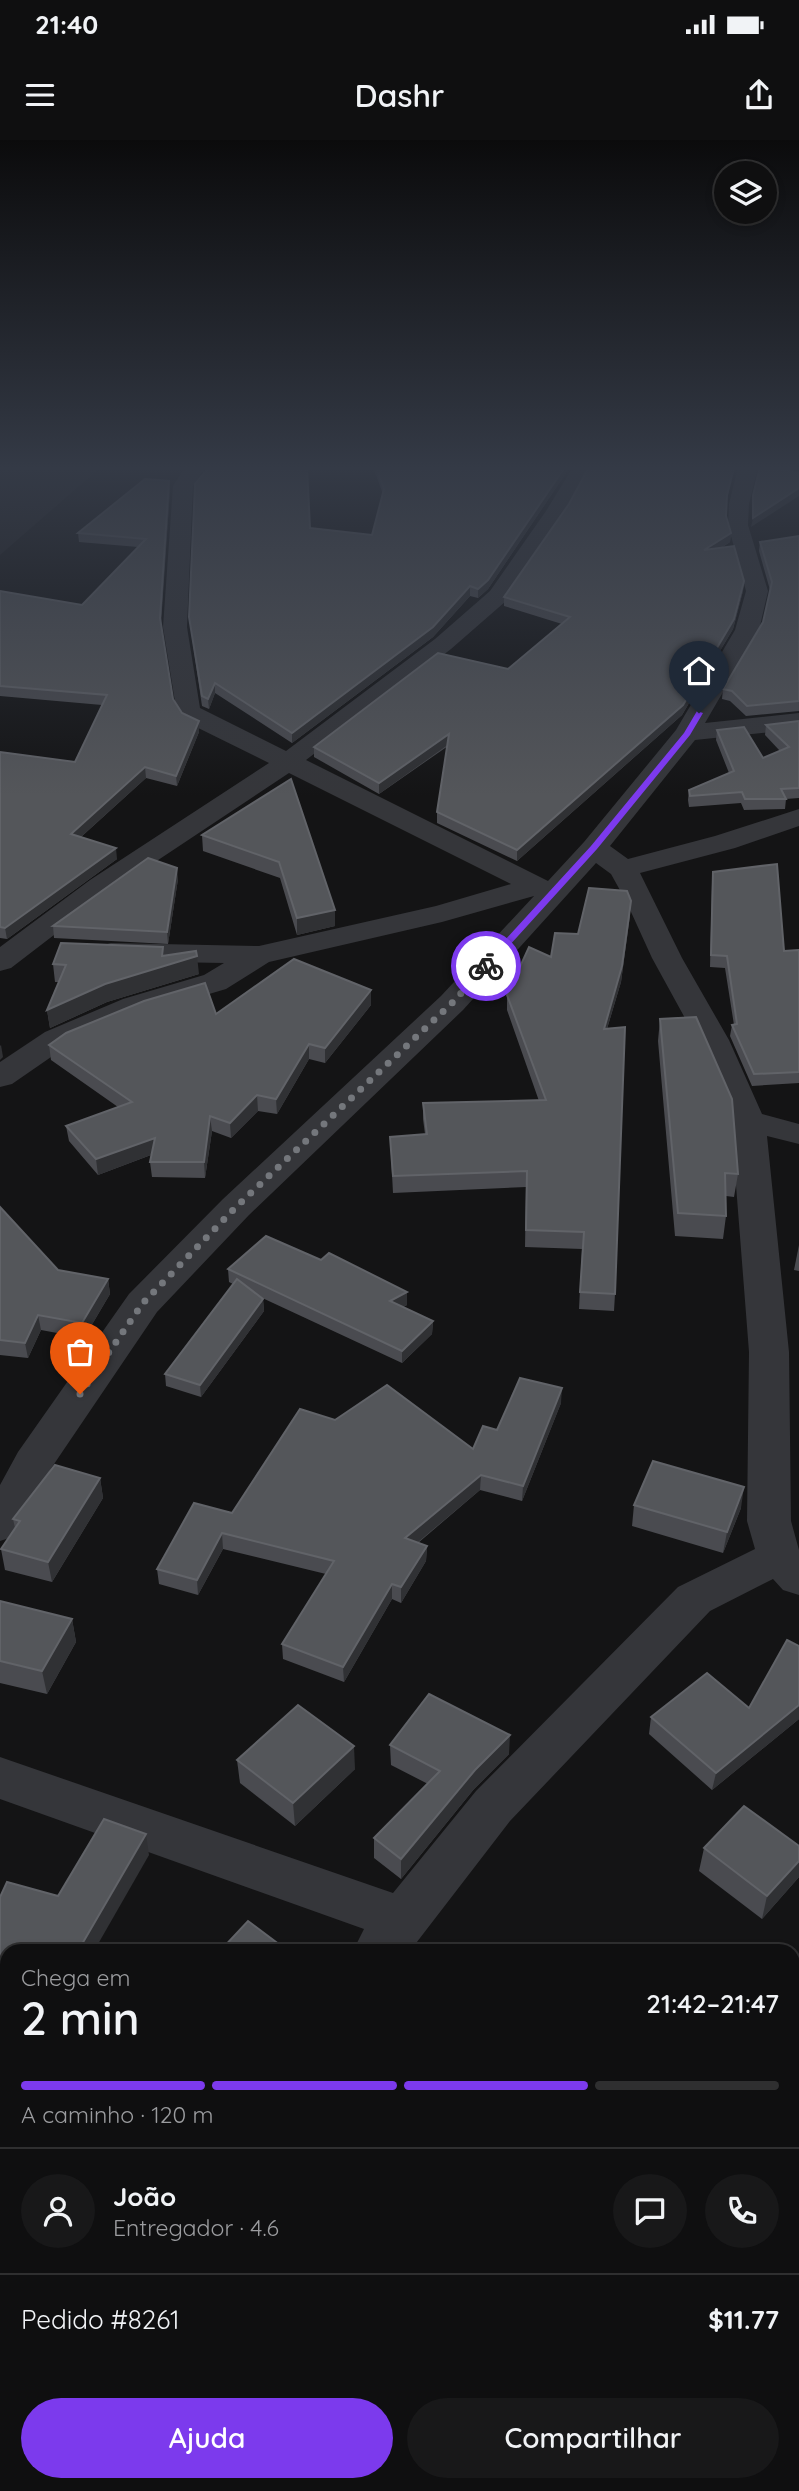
<!DOCTYPE html>
<html lang="pt">
<head>
<meta charset="utf-8">
<style>
  body { margin:0; font-family:Quicksand,sans-serif; background:#181819; color:#f1f3f6; height:100vh; display:flex; flex-direction:column; font-size:26px; white-space:nowrap }
  * { box-sizing:border-box; margin:0 }
  p { font-size:23px; color:#9b9c9f }
  .icon { flex:none; width:38px; height:38px; fill:none; stroke:currentColor; stroke-width:2; stroke-linecap:round; stroke-linejoin:round }
  .map { position:relative; flex:1; overflow:hidden }
  .panel { position:absolute; left:0px; top:1804px; width:800px; height:548px; display:flex; flex-direction:column; background:#0f0f10; border-radius:21px 21px 0 0; box-shadow:0 4px 10px #0003,0 0 0 2px #2f2f30 }
  .panel>* { flex:none }
  .buttons { position:absolute; left:714px; top:21px; display:grid; gap:14px }
  .buttons a { display:grid; place-items:center; width:63px; height:63px; border-radius:50%; background:#0f0f10; box-shadow:0 4px 10px #0003,0 0 0 2px #2f2f30; font-size:35px }
  .pin { position:absolute; display:grid; place-items:center; width:60px; height:60px; color:#fff; margin:-72px -30px; border-radius:50% 50% 50% 0; rotate:-45deg; box-shadow:0 0 7px #0007 }
  .pin .icon { rotate:45deg }
  .courier { position:absolute; display:grid; place-items:center; width:70px; height:70px; margin:-35px; border:5px solid #7c3aed; border-radius:50%; background:#fff; color:#222; box-shadow:0 2px 9px #0007 }
  .overview em { font-style:normal; font-weight:600 }
  .overview div { display:flex; flex-direction:column-reverse }
  .overview { display:flex; align-items:center; justify-content:space-between; height:119px; padding:0 21px }
  h1 { font-size:46px; font-weight:600; line-height:52px }
  .bar { display:grid; grid-template-columns:repeat(4,1fr); gap:10px 7px; align-content:center; height:84px; padding:0 21px }
  .bar i { height:9px; border-radius:5px; background:#2f2f30 }
  .bar .active { background:#7c3aed }
  .bar p { grid-column:span 4 }
  .line { display:flex; align-items:center; gap:18px; padding:0 21px; border-top:2px solid #2f2f30 }
  .line div { flex:1 }
  .round { display:grid; place-items:center; flex:none; width:74px; height:74px; border-radius:37px; background:#181819 }
  .action { display:flex; gap:14px; margin-top:auto; padding:14px 21px }
  .action a { flex:1; height:80px; border-radius:42px; background:#7c3aed; color:#fff; font-size:28px; font-weight:600; line-height:80px; text-align:center }
  .action a+a { background:#181819; color:#f1f3f6 }
  .status { display:flex; justify-content:space-between; align-items:center; height:49px; padding:0 35px; background:#0f0f10; direction:ltr }
  .status svg { height:19px; fill:currentColor }
  header { display:flex; justify-content:space-between; align-items:center; height:91px; padding:0 21px; background:#0f0f10; font-size:32px; font-weight:600 }
  .map>svg:first-child { display:block }
  .built { fill:#202022 }
  .lines { fill:none; stroke-linecap:round; stroke-linejoin:round }
  .street { fill:#35363a; fill-rule:evenodd }
  .wall { fill:#4a4b50 }
  .shaded-wall { fill:#303134 }
  .building { fill:#54565a; stroke:#616368; stroke-width:2 }
  .route { fill:#7c3aed }
  .done { stroke:#74777c; stroke-width:7; stroke-dasharray:0 12.6 }
</style>
</head>
<body>
<div class="status"><b>21:40</b><svg viewBox="0 0 49 12"><path d="M0 12V9h3v3zM5 12V6h3v6zM10 12V3h3v9zM15 12V0h3v12zM26 1h20v11H26zM47 4h2v5h-2z"/></svg></div>
<header><svg class="icon" aria-label="menu" viewBox="0 0 24 24"><path d="M4 6h16M4 12h16M4 18h16"/></svg>Dashr<svg class="icon" aria-label="share" viewBox="0 0 24 24"><path d="M12 15V3M7 8l5-5 5 5M5 13v7h14v-7"/></svg></header>
<div class="map">
<svg width="799" height="2351" viewBox="0 0 799 2351">
  <rect width="100%" height="100%" fill="#141415"/>
  <polygon class="built" points="0,327 101,327 0,415"/>
  <g class="lines">
    <g class="street">
      <polygon points="185,327 205,327 193,346 187,487 200,568 286,611 435,499 490,451 546,371 573,327 593,327 566,372 506,461 451,509 306,620 548,741 584,702 676,590 735,490 746,451 728,385 729,364 738,327 758,327 749,364 748,385 768,451 759,490 705,583 799,573 799,589 695,600 610,706 628,719 715,696 799,669 799,686 735,708 640,733 682,818 729,900 762,974 799,984 799,1004 767,996 789,1212 791,1381 799,1410 799,1455 783,1450 773,1439 710,1471 510,1681 410,1811 353,1811 364,1789 0,1659 0,1617 393,1753 476,1651 678,1447 755,1409 747,1381 749,1212 731,981 697,900 652,818 626,761 611,734 596,723 463,870 249,1075 157,1172 50,1330 15,1396 0,1401 0,1345 18,1312 129,1154 223,1059 441,856 534,756 442,782 269,822 226,849 145,873 67,906 12,944 0,947 0,922 45,892 123,859 204,835 224,823 111,821 100,818 96,812 100,806 111,803 259,806 436,766 511,744 289,633 110,752 11,828 0,831 0,807 90,740 269,623 184,581 176,568 163,487 173,346"/>
      <polygon points="7,2184 7,2250 0,2253 0,2187"/>
    </g>
  </g>
  <g class="wall">
    <polygon points="373,327 570,327 488,449 478,458 470,456 433,497 292,603 215,553 209,569 202,566 189,477 310,388 372,395 383,354"/>
    <polygon points="169,341 170,350 161,484 173,559 182,573 199,592 177,646 146,638 81,697 117,719 7,799 0,798 0,612 75,622 102,565 0,556 0,451 82,465 138,407 79,402 78,393"/>
    <polygon points="727,361 726,376 731,393 730,402 721,408 744,441 743,451 733,489 682,575 517,721 437,683 437,672 448,606 379,654 314,617 314,607 508,529 562,484 504,466 504,457 569,364"/>
    <polygon points="799,396 799,571 746,576 730,561 722,559 723,549 763,482 770,450 759,411 760,402"/>
    <polygon points="799,581 799,658 786,659 785,669 744,670 741,663 689,667 688,660 689,650 729,633 716,600 717,590 763,618 780,611 765,595 766,585"/>
    <polygon points="291,639 335,786 297,795 280,738 203,711 202,695"/>
    <polygon points="713,732 784,811 799,810 799,943 752,946 730,896 732,885 734,885 725,828 710,827 712,743"/>
    <polygon points="178,739 168,804 54,798 53,786"/>
    <polygon points="630,776 621,842 607,889 615,1154 614,1171 579,1169 582,1109 525,1107 526,1047 393,1053 390,997 425,994 423,979 423,963 539,961 507,870 507,855 578,794"/>
    <polygon points="163,807 164,816 199,834 107,862 50,888 47,870 59,842 55,842 53,824"/>
    <polygon points="371,865 325,923 309,919 277,974 258,971 231,998 212,991 205,1038 152,1037 150,1022 151,1015 98,1035 69,1001 66,986 118,967 51,920 49,905 216,874"/>
    <polygon points="660,879 738,1034 734,1057 726,1056 726,1076 723,1099 675,1096 658,901"/>
    <polygon points="0,1067 58,1130 108,1139 110,1154 84,1198 41,1190 28,1218 0,1215"/>
    <polygon points="799,1105 799,1131 794,1130"/>
    <polygon points="321,1120 407,1152 407,1165 403,1167 433,1181 432,1194 402,1223 258,1156 263,1159 264,1171 201,1257 166,1246 165,1234 233,1144 229,1142 228,1129"/>
    <polygon points="561,1263 522,1361 480,1350 418,1403 427,1406 426,1421 401,1463 392,1459 344,1542 283,1519 282,1504 326,1434 223,1409 198,1455 159,1444 157,1429 232,1373 335,1280 473,1309 497,1290"/>
    <polygon points="100,1338 103,1358 52,1442 5,1430 1,1409 15,1388 13,1379"/>
    <polygon points="634,1365 741,1368 723,1413 632,1386"/>
    <polygon points="0,1461 72,1479 76,1502 47,1554 0,1543"/>
    <polygon points="799,1506 799,1579 712,1650 649,1594 651,1577 749,1568"/>
    <polygon points="390,1605 509,1614 474,1649 401,1739 374,1718 374,1698 428,1644 391,1625"/>
    <polygon points="237,1620 355,1629 295,1686 240,1643"/>
    <polygon points="799,1706 799,1737 762,1779 699,1731 704,1708"/>
    <polygon points="149,1715 7,1811 7,1859 0,1856 0,1757 58,1756"/>
    <polygon points="7,2248 7,2296 3,2295 0,2287 0,2268"/>
  </g>
  <g class="shaded-wall">
    <polygon points="565,327 570,327 488,449 478,458 478,449"/>
    <polygon points="734,327 735,327 726,364 727,355"/>
    <polygon points="169,341 170,350 160,487 160,478"/>
    <polygon points="799,348 799,356 751,387 753,378"/>
    <polygon points="731,393 730,402 703,419 704,410"/>
    <polygon points="744,441 743,451 733,489 682,575 517,721 517,710"/>
    <polygon points="470,446 470,456 433,497 292,603 292,593"/>
    <polygon points="215,543 215,553 209,569 208,559"/>
    <polygon points="199,581 199,592 177,646 176,636"/>
    <polygon points="449,594 449,604 379,654 379,643"/>
    <polygon points="145,627 146,638 72,705 71,694"/>
    <polygon points="116,708 117,719 7,799 5,788"/>
    <polygon points="177,728 178,739 168,804 167,792"/>
    <polygon points="631,761 621,842 602,905 604,889"/>
    <polygon points="335,770 335,786 297,795 297,778"/>
    <polygon points="163,807 165,826 197,816 199,834 107,862 50,888 47,870 105,844 162,816"/>
    <polygon points="371,850 371,865 325,923 325,908"/>
    <polygon points="309,904 309,919 277,974 276,959"/>
    <polygon points="1,905 3,917 0,920 0,906"/>
    <polygon points="257,955 258,971 231,998 230,983"/>
    <polygon points="210,976 212,991 205,1038 204,1022"/>
    <polygon points="155,998 156,1013 98,1035 96,1019"/>
    <polygon points="108,1139 110,1154 84,1198 82,1183"/>
    <polygon points="407,1152 407,1165 390,1173 390,1161"/>
    <polygon points="263,1159 264,1171 201,1257 200,1245"/>
    <polygon points="38,1175 41,1190 28,1218 25,1203"/>
    <polygon points="433,1181 432,1194 402,1223 402,1211"/>
    <polygon points="562,1248 561,1263 522,1361 523,1346"/>
    <polygon points="481,1335 480,1350 405,1413 405,1398"/>
    <polygon points="100,1338 103,1358 52,1442 48,1422"/>
    <polygon points="744,1347 741,1368 723,1413 727,1392"/>
    <polygon points="222,1393 223,1409 198,1455 197,1440"/>
    <polygon points="427,1406 426,1421 401,1463 401,1447"/>
    <polygon points="392,1444 392,1459 344,1542 343,1527"/>
    <polygon points="72,1479 76,1502 47,1554 42,1531"/>
    <polygon points="799,1565 799,1579 712,1650 716,1633"/>
    <polygon points="510,1595 509,1614 474,1649 401,1739 401,1719 475,1630"/>
    <polygon points="354,1606 355,1629 295,1686 293,1663"/>
    <polygon points="146,1694 149,1715 94,1811 78,1811"/>
    <polygon points="799,1721 799,1737 762,1779 767,1756"/>
    <polygon points="7,2057 7,2077 1,2085 0,2066"/>
    <polygon points="7,2149 7,2169 0,2177 0,2157"/>
    <polygon points="195,2345 205,2345 203,2351 192,2351"/>
  </g>
  <g class="building">
    <polygon points="209,327 307,327 310,388 372,395 384,349 376,327 565,327 488,440 478,449 470,446 433,487 292,593 215,543 208,559 202,556 189,477 195,344"/>
    <polygon points="589,327 734,327 727,355 726,376 731,393 704,410 734,406 744,441 734,479 683,565 517,710 437,672 449,594 379,643 314,607 438,513 508,529 570,477 504,457 569,364"/>
    <polygon points="760,327 768,327 799,333 799,348 753,378 753,355"/>
    <polygon points="145,339 169,341 160,478 173,559 182,573 199,581 176,636 145,627 71,694 116,708 5,788 0,787 0,612 75,622 107,555 0,546 0,451 82,465 146,399 78,393"/>
    <polygon points="799,396 799,561 747,566 732,551 723,549 763,482 772,442 760,402"/>
    <polygon points="799,581 799,648 781,649 786,659 745,659 742,652 690,656 689,650 734,631 717,590 744,587 763,618 789,607 766,585"/>
    <polygon points="291,639 335,770 297,778 279,722 202,695"/>
    <polygon points="148,718 177,728 167,792 53,786"/>
    <polygon points="777,724 784,811 799,810 799,932 754,934 732,885 737,884 727,816 711,815 713,732"/>
    <polygon points="589,748 627,751 631,761 622,826 604,889 625,887 615,1154 580,1152 584,1092 526,1090 527,1031 393,1036 390,997 427,994 423,963 546,960 507,855 529,807 551,817 555,793 578,794"/>
    <polygon points="61,803 163,807 162,816 196,811 197,816 105,844 47,870 66,825 53,824"/>
    <polygon points="294,819 371,850 325,908 309,904 276,959 257,955 230,983 210,976 204,1022 150,1022 155,998 96,1019 66,986 132,962 49,905 66,893 144,861 205,843 216,874"/>
    <polygon points="696,877 732,959 738,1034 725,1033 726,1076 678,1073 660,879"/>
    <polygon points="0,1067 58,1130 108,1139 82,1183 38,1175 25,1203 0,1200"/>
    <polygon points="266,1096 321,1120 329,1113 407,1152 390,1161 433,1181 402,1211 228,1129"/>
    <polygon points="237,1139 263,1159 200,1245 165,1234"/>
    <polygon points="520,1238 562,1248 523,1346 481,1335 405,1398 427,1406 401,1447 392,1444 343,1527 282,1504 334,1421 222,1393 197,1440 157,1429 194,1363 232,1373 300,1269 335,1280 387,1245 473,1309 483,1286 497,1290"/>
    <polygon points="653,1321 744,1347 727,1392 634,1365"/>
    <polygon points="55,1325 100,1338 48,1422 1,1409 20,1381 13,1379"/>
    <polygon points="0,1461 72,1479 42,1531 0,1521"/>
    <polygon points="787,1500 799,1506 799,1565 716,1633 651,1577 707,1533 749,1568"/>
    <polygon points="429,1554 510,1595 475,1630 401,1719 374,1698 440,1631 390,1605"/>
    <polygon points="298,1565 354,1606 293,1663 237,1620"/>
    <polygon points="744,1666 799,1706 799,1721 767,1756 704,1708"/>
    <polygon points="104,1679 146,1694 78,1811 7,1811 7,1841 0,1838 0,1757 7,1742 58,1756"/>
    <polygon points="248,1781 288,1811 220,1811"/>
    <polygon points="0,1975 7,1981 7,2057 0,2066"/>
    <polygon points="0,2074 7,2080 7,2149 0,2157"/>
    <polygon points="793,2240 799,2243 799,2269 793,2287"/>
    <polygon points="7,2248 7,2281 0,2279 0,2268"/>
    <polygon points="135,2345 195,2345 192,2351 133,2351"/>
  </g>
  <linearGradient id="sky" x2="0" y2="1"><stop stop-color="#0b0b0c"/><stop offset="0.5" stop-color="#343a46"/><stop offset="1" stop-color="#343a46" stop-opacity="0"/></linearGradient>
  <rect width="799" height="656" fill="url(#sky)"/>
  <polygon class="route" points="697,571 703,573 690,595 597,709 489,828 483,828 483,824 591,706 684,593"/>
  <g class="lines">
    <polyline class="done" points="80,1254 143,1163 236,1067 452,863 486,826"/>
  </g>
</svg>
<div class="buttons">
<a><svg class="icon" aria-label="layers" viewBox="0 0 24 24"><path d="M12 4l9 5-9 5-9-5zM3 14l9 5 9-5"/></svg></a>
</div>
<div class="pin" style="left:80px;top:1254px;background:#ea580c"><svg class="icon" aria-label="bag" viewBox="0 0 24 24"><path d="M5 8h14l-1 12H6zM9 8a3 3 0 0 1 6 0"/></svg></div>
<div class="pin" style="left:699px;top:573px;background:#1f2937"><svg class="icon" aria-label="home" viewBox="0 0 24 24"><path d="M3 11l9-7 9 7M6 9v11h12V9"/></svg></div>
<div class="courier" style="left:486px;top:826px"><svg class="icon" aria-label="bike" viewBox="0 0 24 24"><circle cx="6" cy="16" r="4"/><circle cx="18" cy="16" r="4"/><path d="M6 16l4-8h5l3 8M10 8l3 8H6M13 5h3"/></svg></div>
<section class="panel">
<div class="overview"><div><h1>2 min</h1><p>Chega em</p></div><em>21:42–21:47</em></div>
<div class="bar"><i class="active"></i><i class="active"></i><i class="active"></i><i></i><p>A caminho · 120 m</p></div>
<div class="line" style="height:126px"><a class="round"><svg class="icon" aria-label="person" viewBox="0 0 24 24"><circle cx="12" cy="8" r="4"/><path d="M4 21q1-7 8-7t8 7"/></svg></a><div><b>João</b><p>Entregador · 4.6</p></div><a class="round"><svg class="icon" aria-label="chat" viewBox="0 0 24 24"><path d="M4 5h16v11H9l-5 4z"/></svg></a><a class="round"><svg class="icon" aria-label="phone" viewBox="0 0 24 24"><path d="M5 4h4l2 5-3 2q2 4 5 5l2-3 5 2v4C11 20 4 13 5 4z"/></svg></a></div>
<div class="line" style="height:91px"><div>Pedido #8261</div><b>$11.77</b></div>
<div class="action"><a>Ajuda</a><a>Compartilhar</a></div>
</section>
</div>
</body>
</html>
